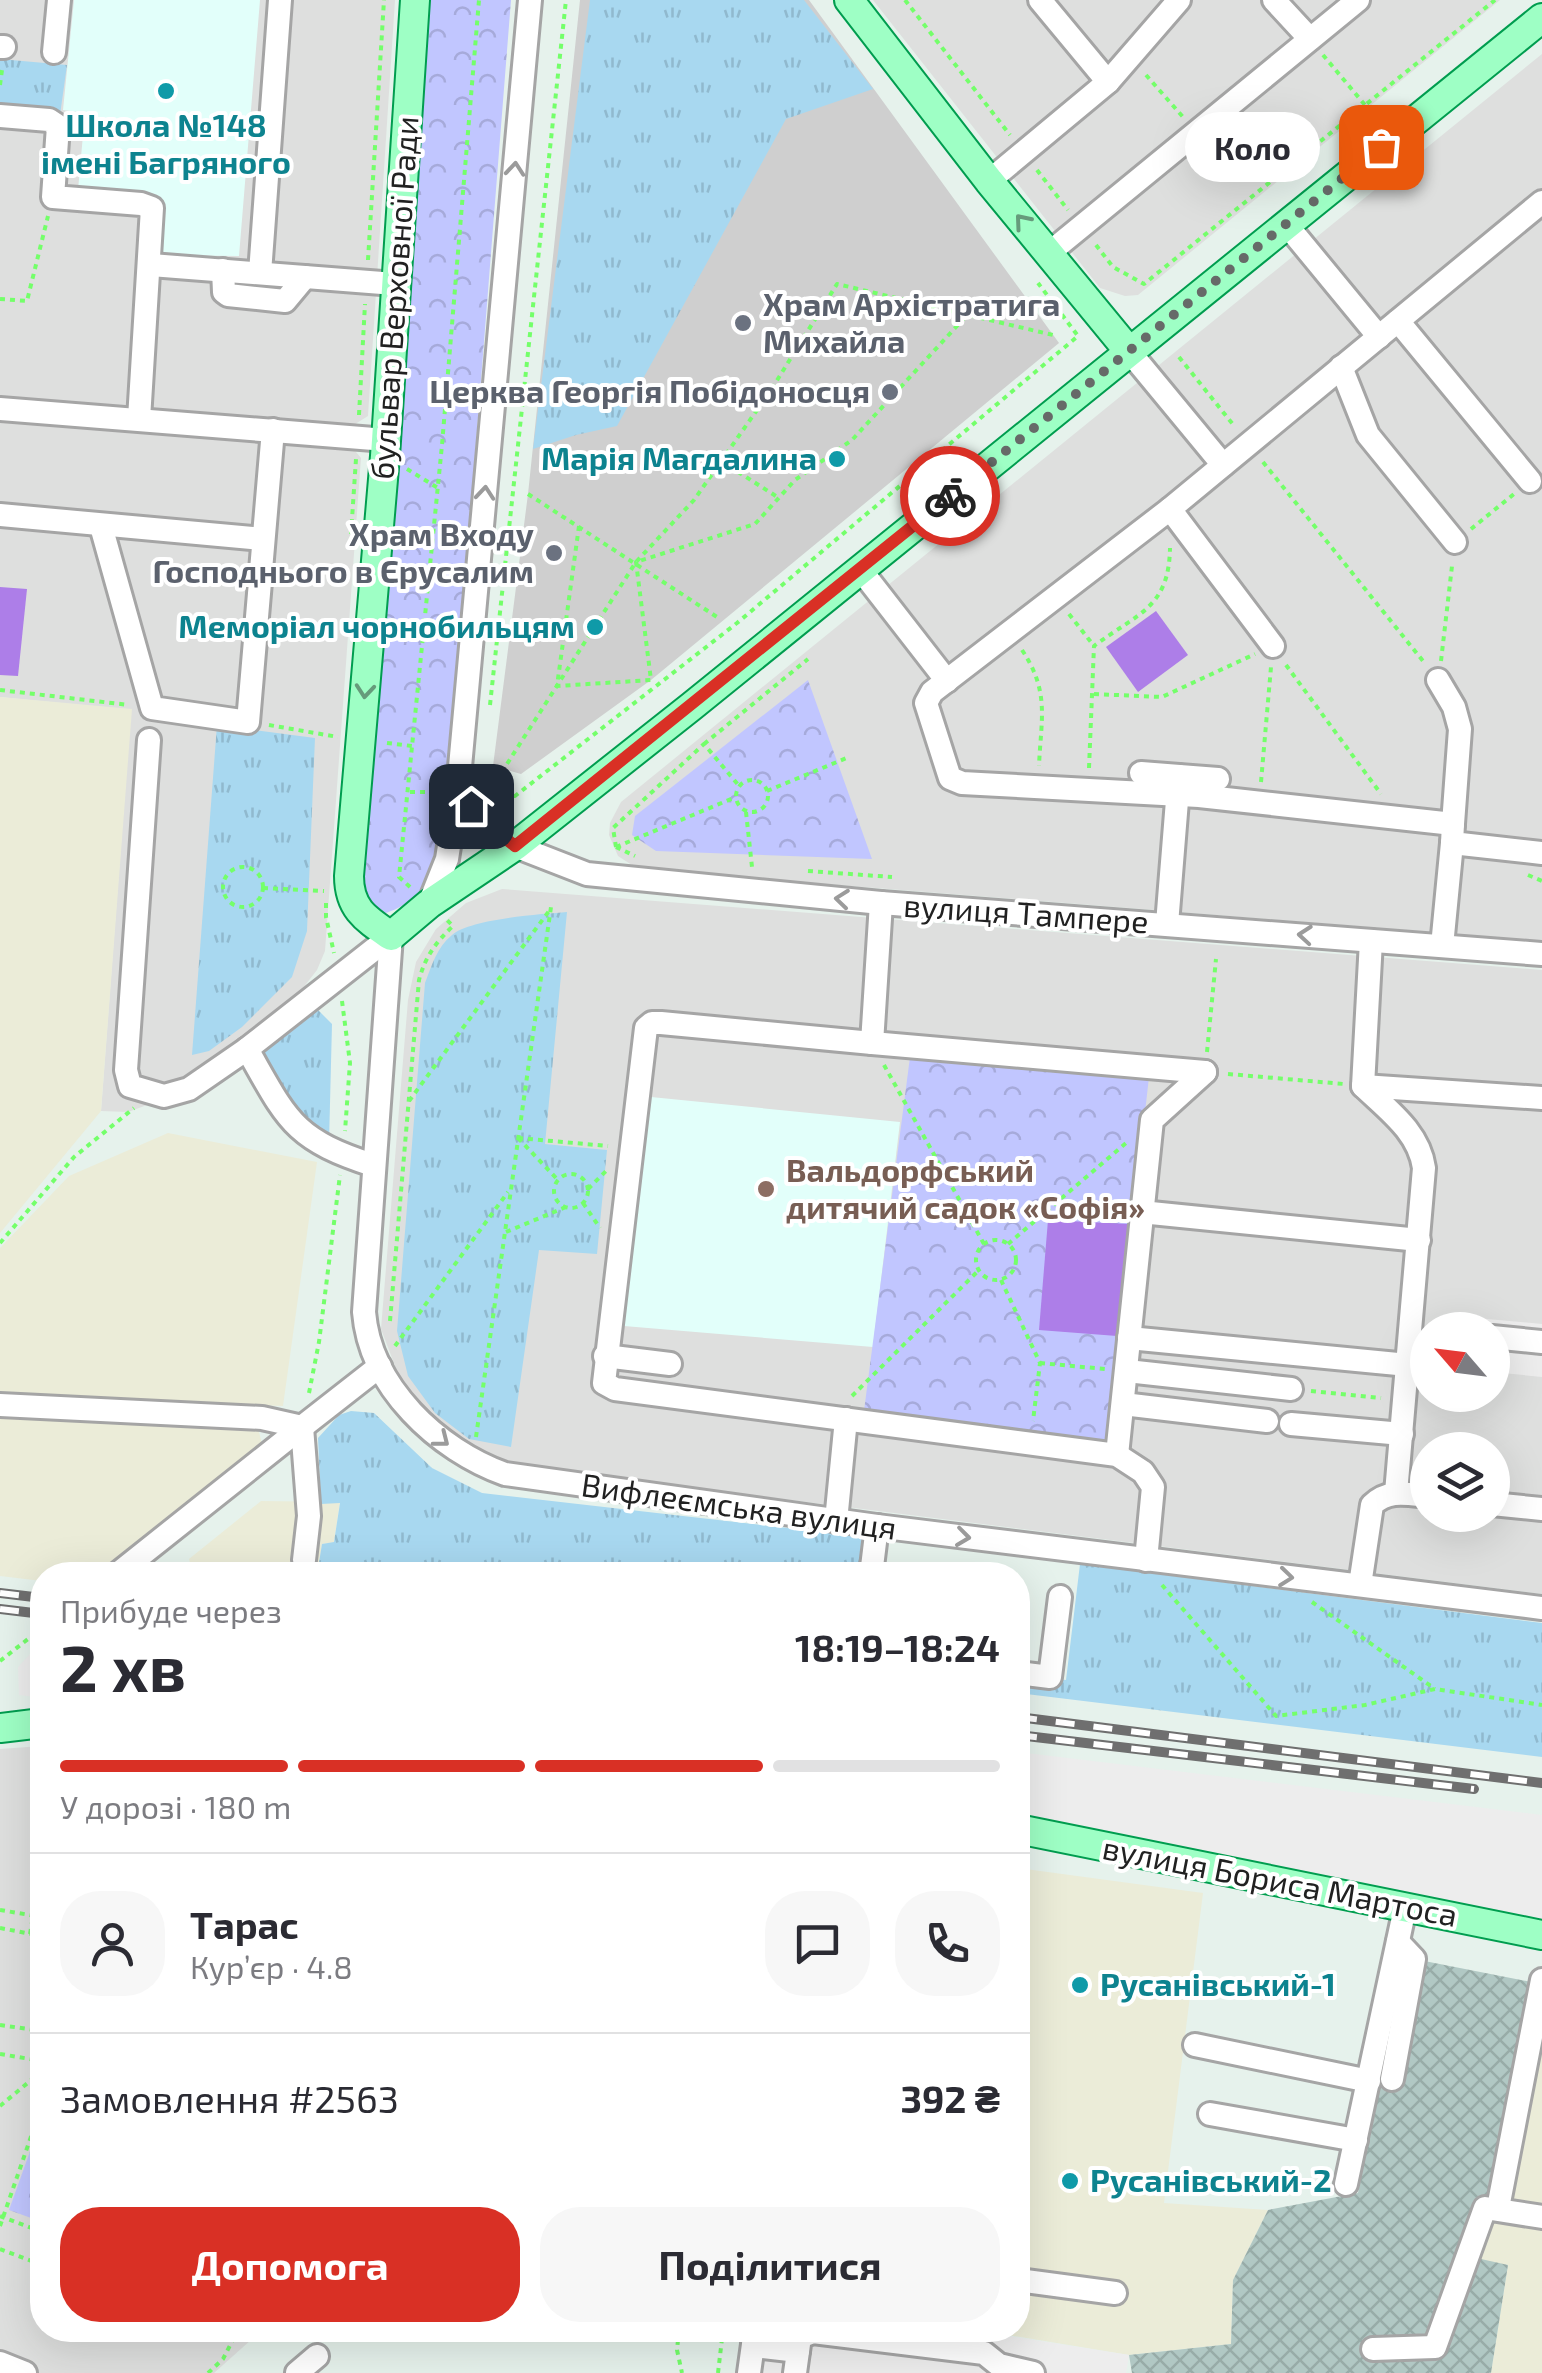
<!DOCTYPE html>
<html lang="uk">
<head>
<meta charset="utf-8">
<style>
  body { margin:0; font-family:"Exo 2",sans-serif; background:#f7f7f7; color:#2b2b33; height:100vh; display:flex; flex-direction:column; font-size:38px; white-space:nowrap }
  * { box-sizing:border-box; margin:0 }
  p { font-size:32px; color:#7c7c81 }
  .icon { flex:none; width:55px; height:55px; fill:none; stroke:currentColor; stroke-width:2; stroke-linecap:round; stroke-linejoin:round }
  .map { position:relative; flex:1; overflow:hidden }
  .panel { position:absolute; left:30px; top:1562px; width:1000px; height:780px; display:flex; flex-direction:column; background:#fff; border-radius:40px; box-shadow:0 10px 40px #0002 }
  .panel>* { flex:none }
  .needle { width:65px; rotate:298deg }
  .tools { position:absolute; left:1410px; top:1312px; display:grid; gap:20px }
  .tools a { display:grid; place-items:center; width:100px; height:100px; border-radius:50%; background:#fff; box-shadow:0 10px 40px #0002; font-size:50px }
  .pin { position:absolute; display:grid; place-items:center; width:85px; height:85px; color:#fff; margin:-42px; border-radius:20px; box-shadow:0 5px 15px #0006 }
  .courier { position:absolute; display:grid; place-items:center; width:100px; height:100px; margin:-50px; border:8px solid #d93025; border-radius:50%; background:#fff; color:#222; box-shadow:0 2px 12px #0007 }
  .bubble { position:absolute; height:70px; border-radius:35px; background:#fff; box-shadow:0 10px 40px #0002; font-size:32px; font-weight:700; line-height:70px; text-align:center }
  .overview em { font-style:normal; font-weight:700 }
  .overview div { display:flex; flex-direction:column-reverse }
  .overview { display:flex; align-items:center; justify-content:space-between; height:170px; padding:0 30px }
  h1 { font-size:65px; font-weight:700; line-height:75px }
  .bar { display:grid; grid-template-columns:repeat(4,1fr); gap:15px 10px; align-content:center; height:120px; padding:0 30px }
  .bar i { height:12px; border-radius:8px; background:#e1e1e2 }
  .bar .on { background:#d93025 }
  .bar p { grid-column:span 4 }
  .line { display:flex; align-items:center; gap:25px; padding:0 30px; border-top:2px solid #e1e1e2 }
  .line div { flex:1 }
  .round { display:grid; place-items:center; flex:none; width:105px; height:105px; border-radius:40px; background:#f7f7f7 }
  .button { display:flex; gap:20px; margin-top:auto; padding:20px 30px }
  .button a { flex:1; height:115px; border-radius:40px; background:#d93025; color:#fff; font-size:40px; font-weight:700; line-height:115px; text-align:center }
  .button a+a { background:#f7f7f7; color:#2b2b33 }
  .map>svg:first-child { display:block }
  .residential { fill:#dedfde; fill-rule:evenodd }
  .industrial { fill:#ebecd8 }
  .education { fill:#e2fffa }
  .religious { fill:#cfcfcf }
  .construction { fill:url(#construction-cross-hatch) }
  .grass { fill:url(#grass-tufts) }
  .park { fill:url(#park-crowns) }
  .pitch { fill:#ad7ee8 }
  .parking { fill:#ededed }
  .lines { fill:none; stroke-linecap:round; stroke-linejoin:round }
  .minor-casing { stroke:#a5a5a5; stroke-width:28 }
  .major-casing { stroke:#009d4f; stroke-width:32 }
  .path { stroke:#74ff6a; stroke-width:4; stroke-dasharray:5 5; stroke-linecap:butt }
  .minor { stroke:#fff; stroke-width:22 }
  .major { stroke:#9effc5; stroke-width:28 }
  .rail-casing { stroke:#6f6f6f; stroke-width:10 }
  .rail { stroke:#fff; stroke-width:6; stroke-dasharray:19; stroke-linecap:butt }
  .oneway { stroke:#9b9b9b }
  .oneway2 { stroke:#669b7b }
  .done { stroke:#666a68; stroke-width:10; stroke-dasharray:0 18 }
  .route { stroke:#d93025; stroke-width:12 }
  .culture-dot { fill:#0f9aa8; stroke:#fff; stroke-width:4 }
  .worship-dot { fill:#6b7280; stroke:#fff; stroke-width:4 }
  .education-dot { fill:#8d6e63; stroke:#fff; stroke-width:4 }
  .labels { text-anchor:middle; stroke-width:8; stroke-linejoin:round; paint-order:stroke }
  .culture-label { font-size:32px; font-weight:bold; fill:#0d838f; stroke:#fff; text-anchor:end }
  .street-label { font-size:32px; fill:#212121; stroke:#fff }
  .worship-label { font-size:32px; font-weight:bold; fill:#5b616d; stroke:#fff; text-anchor:end }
  .education-label { font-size:32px; font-weight:bold; fill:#785e54; stroke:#fff; text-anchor:start }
</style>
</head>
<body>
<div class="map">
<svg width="1542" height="2373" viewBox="0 0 1542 2373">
  <defs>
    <pattern id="construction-cross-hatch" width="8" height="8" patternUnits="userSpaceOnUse" patternTransform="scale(2.5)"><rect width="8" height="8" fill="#b1c8c4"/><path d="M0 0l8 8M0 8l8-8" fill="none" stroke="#98aca8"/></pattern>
    <pattern id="grass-tufts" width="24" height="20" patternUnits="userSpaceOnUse" patternTransform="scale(2.5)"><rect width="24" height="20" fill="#a8d8f0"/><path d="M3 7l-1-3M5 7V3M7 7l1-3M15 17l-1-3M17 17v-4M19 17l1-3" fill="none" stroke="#90b9ce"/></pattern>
    <pattern id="park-crowns" width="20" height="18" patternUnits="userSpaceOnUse" patternTransform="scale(2.5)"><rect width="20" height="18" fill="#c1c6ff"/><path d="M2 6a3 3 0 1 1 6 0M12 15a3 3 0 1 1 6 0" fill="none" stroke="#a6aada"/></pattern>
  </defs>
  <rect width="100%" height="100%" fill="#e6f2ec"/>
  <g class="residential">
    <polygon points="0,0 395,0 368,416 352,426 0,398"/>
    <polygon points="873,0 1500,0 1138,295 1125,296 1100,288"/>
    <polygon points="1542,54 1542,941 638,869 618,856 609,835 610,823 621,802"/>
    <polygon points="0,415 351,446 361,458 325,951 317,970 299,993 158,1101 128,1112 101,1111 131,710 0,697"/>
    <path d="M 502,889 L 1542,970 L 1542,1594 L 526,1467 L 476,1451 L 432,1421 L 400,1379 L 381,1329 L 408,1000 L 416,962 L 436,929 L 466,903 ZM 1428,1330 L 1492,1330 L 1492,1395 L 1428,1395 ZM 1428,1450 L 1492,1450 L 1492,1515 L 1428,1515 Z"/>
    <polygon points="42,1746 42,2330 262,2330 214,2373 0,2373 0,1749"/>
  </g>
  <g class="industrial">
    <polygon points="0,697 132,709 101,1111 0,1233"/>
    <polygon points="168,1133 317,1162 283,1406 0,1396 0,1248 69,1176"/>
    <polygon points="0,1415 258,1428 263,1448 103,1575 42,1575 42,1581 0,1576"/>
    <polygon points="261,1501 340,1502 334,1542 322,1544 317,1575 193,1575 189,1559"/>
    <polygon points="1018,1868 1203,1893 1164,2203 1268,2210 1233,2280 1231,2344 1129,2355 1008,2335 1007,2330 1018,2330"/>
    <polygon points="1531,1982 1542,1984 1542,2373 1491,2373 1508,2265 1480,2260"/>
  </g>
  <g class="education">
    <polygon points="74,0 260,0 239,256 158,255 159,200 78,190 85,113 63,110"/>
    <polygon points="651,1097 900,1122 873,1347 624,1326"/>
  </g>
  <polygon class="religious" points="580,0 809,0 1059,343 651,680 521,774 493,766 528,494"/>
  <polygon class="construction" points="1404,1957 1531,1982 1481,2259 1508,2265 1491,2373 1132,2373 1129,2355 1231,2344 1233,2280 1268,2210 1358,2193"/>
  <g class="grass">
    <polygon points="590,0 804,0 873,89 786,119 617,426 576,435 533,449"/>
    <polygon points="0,59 67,65 60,115 0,110"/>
    <polygon points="217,725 315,738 307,931 292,977 242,1027 209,1051 192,1055"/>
    <path d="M 567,912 L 545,1144 L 607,1150 L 597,1254 L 539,1250 L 511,1447 L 469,1439 L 435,1413 L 408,1376 L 397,1331 L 425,983 C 432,965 437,947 452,935 C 470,919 541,914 567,912 Z"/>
    <polygon points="308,1009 317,1009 332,1024 329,1143 286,1106 255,1051"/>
    <polygon points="351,1411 374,1413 432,1468 482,1493 867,1537 863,1575 317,1575 322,1544 334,1542 340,1503 321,1504 318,1438 339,1415"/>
    <polygon points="1080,1564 1542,1623 1542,1757 1018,1693 1018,1675 1066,1680"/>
  </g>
  <g class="park">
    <path d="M 428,0 L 511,0 L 445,835 C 441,847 438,863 432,875 C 424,892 399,912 380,914 L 361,896 Z"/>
    <polygon points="808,680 872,859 656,851 632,835 635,816"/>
    <polygon points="910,1057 1149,1077 1107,1448 864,1411"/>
    <polygon points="42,2118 42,2222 9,2210"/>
  </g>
  <g class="pitch">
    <polygon points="0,587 27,589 18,676 0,675"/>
    <polygon points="1156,611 1188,655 1138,692 1106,647"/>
    <polygon points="1048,1220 1128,1224 1117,1336 1039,1330"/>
  </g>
  <g class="parking">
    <polygon points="1443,1315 1542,1324 1542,1377 1493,1372 1492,1330 1442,1330"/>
    <polygon points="42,1641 42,1698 19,1695 18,1667"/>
    <polygon points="1018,1752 1542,1815 1542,1920 1018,1816"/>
    <polygon points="772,2330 1007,2330 1009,2336 1129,2355 1126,2373 762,2373"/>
  </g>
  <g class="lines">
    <g class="minor-casing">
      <g id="minor">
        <polyline points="530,0 459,778 463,792 483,821 515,846 587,874 881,903 1542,954"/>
        <polyline points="1040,0 1108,82"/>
        <polyline points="1274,0 1310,39"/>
        <polyline points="0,47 4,47"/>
        <polyline points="54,52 59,0"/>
        <polyline points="0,116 49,120 58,126 53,197 141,204 152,208 139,419"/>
        <polyline points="989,181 1108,82 1179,0"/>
        <polyline points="1286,224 1379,337"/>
        <polyline points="1049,253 1358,0"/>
        <polyline points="151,265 395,284"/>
        <polyline points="223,270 224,292 228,295 285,301 305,277"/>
        <polyline points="260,273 280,0"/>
        <polyline points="1398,321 1530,481"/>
        <polyline points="1128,350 1223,465"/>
        <polyline points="1341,367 1368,435 1455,542"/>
        <polyline points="0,409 386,440"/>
        <polyline points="1170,509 1273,646"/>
        <polyline points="0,515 263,539"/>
        <polyline points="101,526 152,708 248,722 273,430"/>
        <polyline points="860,569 947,681"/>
        <polyline points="1438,680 1454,707 1460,729 1453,824 1199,796 962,783 950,778 926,703 932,692 1170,509 1542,202"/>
        <polyline points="149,740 126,1070 130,1086 164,1096 189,1089 247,1049 391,936"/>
        <polyline points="1141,773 1218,779"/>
        <polyline points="1453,824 1452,843 1542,853"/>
        <polyline points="881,903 872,1043 661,1023 652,1023 646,1028 604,1383 615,1389 1117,1455 1143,1472 1153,1487 1146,1560"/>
        <polyline points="429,904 447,859 459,782"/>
        <polyline points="1167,924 1179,776"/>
        <path d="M 391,936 L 364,1312 C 370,1387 438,1450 505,1474 L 877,1526 L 1542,1608"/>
        <path d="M 1371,941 L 1363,1086 C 1388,1110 1419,1132 1424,1168 L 1396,1493"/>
        <polyline points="1442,946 1452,843"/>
        <polyline points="872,1043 1205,1072"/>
        <path d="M 247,1049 C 287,1119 292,1139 373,1165"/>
        <polyline points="1363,1086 1542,1098"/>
        <polyline points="1141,1212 1419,1240"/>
        <polyline points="1492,1337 1542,1342"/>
        <polyline points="1129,1338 1408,1365"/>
        <polyline points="605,1356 670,1364"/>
        <polyline points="1127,1371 1291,1389"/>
        <polyline points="1123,1404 1267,1421"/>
        <polyline points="0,1405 262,1418 302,1427 380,1366"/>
        <polyline points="1291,1424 1402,1434"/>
        <polyline points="302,1427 309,1516 304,1560"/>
        <polyline points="1117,1455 1152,1120 1205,1072"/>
        <polyline points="1492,1504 1542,1509"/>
        <polyline points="836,1521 846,1419"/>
        <polyline points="116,1575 302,1427"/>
        <polyline points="871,1575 877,1526"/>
        <path d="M 1360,1585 L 1372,1505 C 1388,1489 1407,1494 1428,1496"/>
        <polyline points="1018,1673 1050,1677 1060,1597"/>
        <polyline points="1195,2045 1369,2081"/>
        <polyline points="1392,2079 1414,1959 1398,1942"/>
        <polyline points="1210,2114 1356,2140"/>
        <polyline points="1346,2184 1405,1908"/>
        <polyline points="1498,2208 1542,1980"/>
        <polyline points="1018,2280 1115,2293"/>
        <polyline points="753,2346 798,2351"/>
        <polyline points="1373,2349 1435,2347 1485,2208 1542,2217"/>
        <polyline points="0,2363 25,2373"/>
        <polyline points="297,2373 317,2356"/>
        <polyline points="749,2373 755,2330"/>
        <polyline points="795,2373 800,2337 813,2332 984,2353 999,2365 1033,2373"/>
      </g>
    </g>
    <g class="major-casing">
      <g id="major">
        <path d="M 415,0 L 385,456 L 349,876 C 349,909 366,919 391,936 L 429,904 L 515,846 L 692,706 L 1542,18"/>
        <polyline points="849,0 989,181 1128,350"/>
        <polyline points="0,1728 42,1723"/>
        <polyline points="1018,1829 1542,1935"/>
      </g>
    </g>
    <g class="path">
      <polyline points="905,0 1010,135"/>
      <polyline points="1323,55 1365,105"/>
      <polyline points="1146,75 1183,117"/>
      <polyline points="0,85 2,70"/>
      <polyline points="1037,170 1068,210"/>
      <polyline points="1096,245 1113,267 1144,284 1495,0"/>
      <polyline points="368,260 384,0"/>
      <polyline points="0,299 27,301 48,216"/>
      <polyline points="1179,357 1235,427"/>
      <polyline points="359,415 365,304"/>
      <polyline points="721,461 779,498"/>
      <polyline points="1263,462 1423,661"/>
      <polyline points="407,469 438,488"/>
      <polyline points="528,494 717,617"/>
      <polyline points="579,526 557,686 651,680 636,562 755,524 795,480 852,440 967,315"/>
      <polyline points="1471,529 1514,494"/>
      <polyline points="351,534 356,459"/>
      <polyline points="1069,614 1094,646"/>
      <path d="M 1022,650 C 1050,692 1041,718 1039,766"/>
      <polyline points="1441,661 1452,566"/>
      <polyline points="1286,665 1381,794"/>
      <polyline points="0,690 129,705"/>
      <polyline points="1094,694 1162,697 1255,654"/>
      <polyline points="490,705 566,0"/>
      <polyline points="269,725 338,737"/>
      <polyline points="387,743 412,746"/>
      <polyline points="704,744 808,659"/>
      <path d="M 1089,768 L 1094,646 C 1138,613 1169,608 1170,548"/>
      <circle cx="752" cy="796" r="16"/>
      <polyline points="1261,782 1271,667"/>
      <polyline points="491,789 636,562 694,500 771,390 837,284 1053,335"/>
      <polyline points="767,791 849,757"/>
      <polyline points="410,792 435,792"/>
      <polyline points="494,796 515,796 737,623 1078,336 1038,283"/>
      <polyline points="746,812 752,867"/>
      <polyline points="616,847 635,856"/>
      <polyline points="616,847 613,828 704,744 740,787"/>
      <polyline points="616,847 736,797"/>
      <circle cx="243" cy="887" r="20"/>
      <polyline points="808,871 892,877"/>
      <polyline points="1528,875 1542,881"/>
      <polyline points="410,887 399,877 442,445 479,0"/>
      <polyline points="263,888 324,891"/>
      <polyline points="326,903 326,917 334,953"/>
      <polyline points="342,1001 350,1063 345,1131"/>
      <polyline points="1207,1052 1216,959"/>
      <polyline points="884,1065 984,1244"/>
      <polyline points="1228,1074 1344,1084"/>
      <polyline points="409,1101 549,911"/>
      <polyline points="518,1138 608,1146"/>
      <polyline points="518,1138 558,1180"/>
      <circle cx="571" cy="1191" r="17"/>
      <polyline points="588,1189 606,1171"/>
      <polyline points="583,1203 600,1228"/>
      <polyline points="506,1232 566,1207"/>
      <circle cx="996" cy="1260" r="20"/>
      <polyline points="0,1243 74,1157 134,1108"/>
      <polyline points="1008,1244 1126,1143"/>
      <polyline points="1001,1280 1040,1363 1033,1421"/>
      <path d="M 390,1321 L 419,980 C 425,957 436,942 453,926 L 447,920"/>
      <polyline points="395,1346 508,1192"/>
      <polyline points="1040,1363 1105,1369"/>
      <polyline points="1311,1391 1381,1398"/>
      <polyline points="309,1393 319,1342 340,1175"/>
      <polyline points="852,1396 978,1271"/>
      <polyline points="476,1437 551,907"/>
      <polyline points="1162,1585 1276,1716 1365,1705 1435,1689 1542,1705"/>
      <polyline points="1312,1602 1435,1689"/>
      <polyline points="0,1661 42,1628"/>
      <polyline points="0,1910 42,1917"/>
      <polyline points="0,1928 42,1936"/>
      <polyline points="30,1934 33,1916"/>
      <polyline points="0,2025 42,2031"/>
      <polyline points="0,2054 42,2061"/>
      <polyline points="0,2106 42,2071"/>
      <polyline points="0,2216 42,2232"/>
      <polyline points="0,2226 42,2105"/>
      <polyline points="0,2249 42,2265"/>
      <polyline points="679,2330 677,2350 682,2373"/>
      <polyline points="208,2373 223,2359 238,2330"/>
      <polyline points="718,2373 723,2330"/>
    </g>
    <use href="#minor" class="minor"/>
    <use href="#major" class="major"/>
    <g class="rail-casing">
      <g id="rail">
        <polyline points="0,1593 42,1598"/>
        <polyline points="0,1609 42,1614"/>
        <polyline points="1018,1717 1542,1783"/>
        <polyline points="1018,1735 1474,1789"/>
      </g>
    </g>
    <use href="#rail" class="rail"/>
  </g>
  <defs><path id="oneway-chevron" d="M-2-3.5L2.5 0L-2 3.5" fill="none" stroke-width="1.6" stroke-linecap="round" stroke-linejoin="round" transform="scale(2.5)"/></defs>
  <g class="oneway">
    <use href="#oneway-chevron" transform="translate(515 169) rotate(-85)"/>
    <use href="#oneway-chevron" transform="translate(485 493) rotate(-85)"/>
    <use href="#oneway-chevron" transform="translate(842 899) rotate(-174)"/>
    <use href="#oneway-chevron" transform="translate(1305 935) rotate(-175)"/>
    <use href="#oneway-chevron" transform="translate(442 1440) rotate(38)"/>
    <use href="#oneway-chevron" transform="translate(963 1537) rotate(7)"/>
    <use href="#oneway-chevron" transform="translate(1286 1577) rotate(6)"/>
  </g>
  <g class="oneway2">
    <use href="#oneway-chevron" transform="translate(1022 221) rotate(-130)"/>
    <use href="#oneway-chevron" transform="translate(365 691) rotate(95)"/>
  </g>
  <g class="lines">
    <polyline class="done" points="950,496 1381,147"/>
    <polyline class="route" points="471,806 484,821 515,846 950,496"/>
  </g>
  <g class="culture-dot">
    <circle cx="166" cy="91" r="10"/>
    <circle cx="837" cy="459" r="10"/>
    <circle cx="595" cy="627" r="10"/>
    <circle cx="1080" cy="1985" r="10"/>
    <circle cx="1070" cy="2181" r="10"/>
  </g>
  <g class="worship-dot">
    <circle cx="743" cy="323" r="10"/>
    <circle cx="890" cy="392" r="10"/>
    <circle cx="554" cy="553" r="10"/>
  </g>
  <circle class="education-dot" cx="766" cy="1189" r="10"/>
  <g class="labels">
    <g class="culture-label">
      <text x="166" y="137" text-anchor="middle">Школа №148<tspan x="166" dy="37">імені Багряного</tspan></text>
      <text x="817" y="470">Марія Магдалина</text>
      <text x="575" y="638">Меморіал чорнобильцям</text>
      <text x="1100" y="1996" text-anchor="start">Русанівський-1</text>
      <text x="1090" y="2192" text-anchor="start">Русанівський-2</text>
    </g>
    <g class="street-label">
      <text transform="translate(395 298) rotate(-86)" y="11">бульвар Верховної Ради</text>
      <text transform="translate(1026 914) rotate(4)" y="11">вулиця Тампере</text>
      <text transform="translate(739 1507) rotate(8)" y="11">Вифлеємська вулиця</text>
      <text transform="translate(1280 1882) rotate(11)" y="11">вулиця Бориса Мартоса</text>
    </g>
    <g class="worship-label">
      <text x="763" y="316" text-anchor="start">Храм Архістратига<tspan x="763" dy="37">Михайла</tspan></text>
      <text x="870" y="403">Церква Георгія Побідоносця</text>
      <text x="534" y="546">Храм Входу<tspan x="534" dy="37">Господнього в Єрусалим</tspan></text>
    </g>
    <g class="education-label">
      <text x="786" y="1182">Вальдорфський<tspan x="786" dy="37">дитячий садок «Софія»</tspan></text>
    </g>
  </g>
</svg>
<div class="tools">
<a><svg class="needle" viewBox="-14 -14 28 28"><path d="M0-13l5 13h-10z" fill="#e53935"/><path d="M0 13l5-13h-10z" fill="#7c7c81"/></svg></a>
<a><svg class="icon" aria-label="layers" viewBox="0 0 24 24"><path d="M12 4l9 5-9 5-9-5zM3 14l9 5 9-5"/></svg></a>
</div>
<div class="pin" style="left:1381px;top:147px;background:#ea580c"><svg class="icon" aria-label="bag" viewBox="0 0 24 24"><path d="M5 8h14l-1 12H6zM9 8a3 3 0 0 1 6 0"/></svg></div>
<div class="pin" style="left:471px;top:806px;background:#1f2937"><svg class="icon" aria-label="home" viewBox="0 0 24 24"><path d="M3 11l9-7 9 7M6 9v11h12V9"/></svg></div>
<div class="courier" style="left:950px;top:496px"><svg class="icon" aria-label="bike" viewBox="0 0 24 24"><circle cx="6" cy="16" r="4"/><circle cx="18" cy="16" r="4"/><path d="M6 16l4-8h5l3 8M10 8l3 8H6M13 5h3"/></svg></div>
<div class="bubble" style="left:1185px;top:112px;width:135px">Коло</div>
<section class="panel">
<div class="overview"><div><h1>2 хв</h1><p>Прибуде через</p></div><em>18:19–18:24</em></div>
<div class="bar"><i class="on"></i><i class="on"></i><i class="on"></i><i></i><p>У дорозі · 180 m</p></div>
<div class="line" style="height:180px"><a class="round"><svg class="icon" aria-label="person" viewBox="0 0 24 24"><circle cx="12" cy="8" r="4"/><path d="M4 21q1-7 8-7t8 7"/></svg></a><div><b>Тарас</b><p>Кур’єр · 4.8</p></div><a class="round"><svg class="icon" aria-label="chat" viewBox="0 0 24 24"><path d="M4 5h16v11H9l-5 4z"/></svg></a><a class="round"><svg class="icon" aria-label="phone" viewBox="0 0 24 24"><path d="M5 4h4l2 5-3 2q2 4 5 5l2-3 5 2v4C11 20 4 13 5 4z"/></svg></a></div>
<div class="line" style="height:130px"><div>Замовлення #2563</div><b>392 ₴</b></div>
<div class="button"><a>Допомога</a><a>Поділитися</a></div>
</section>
</div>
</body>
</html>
